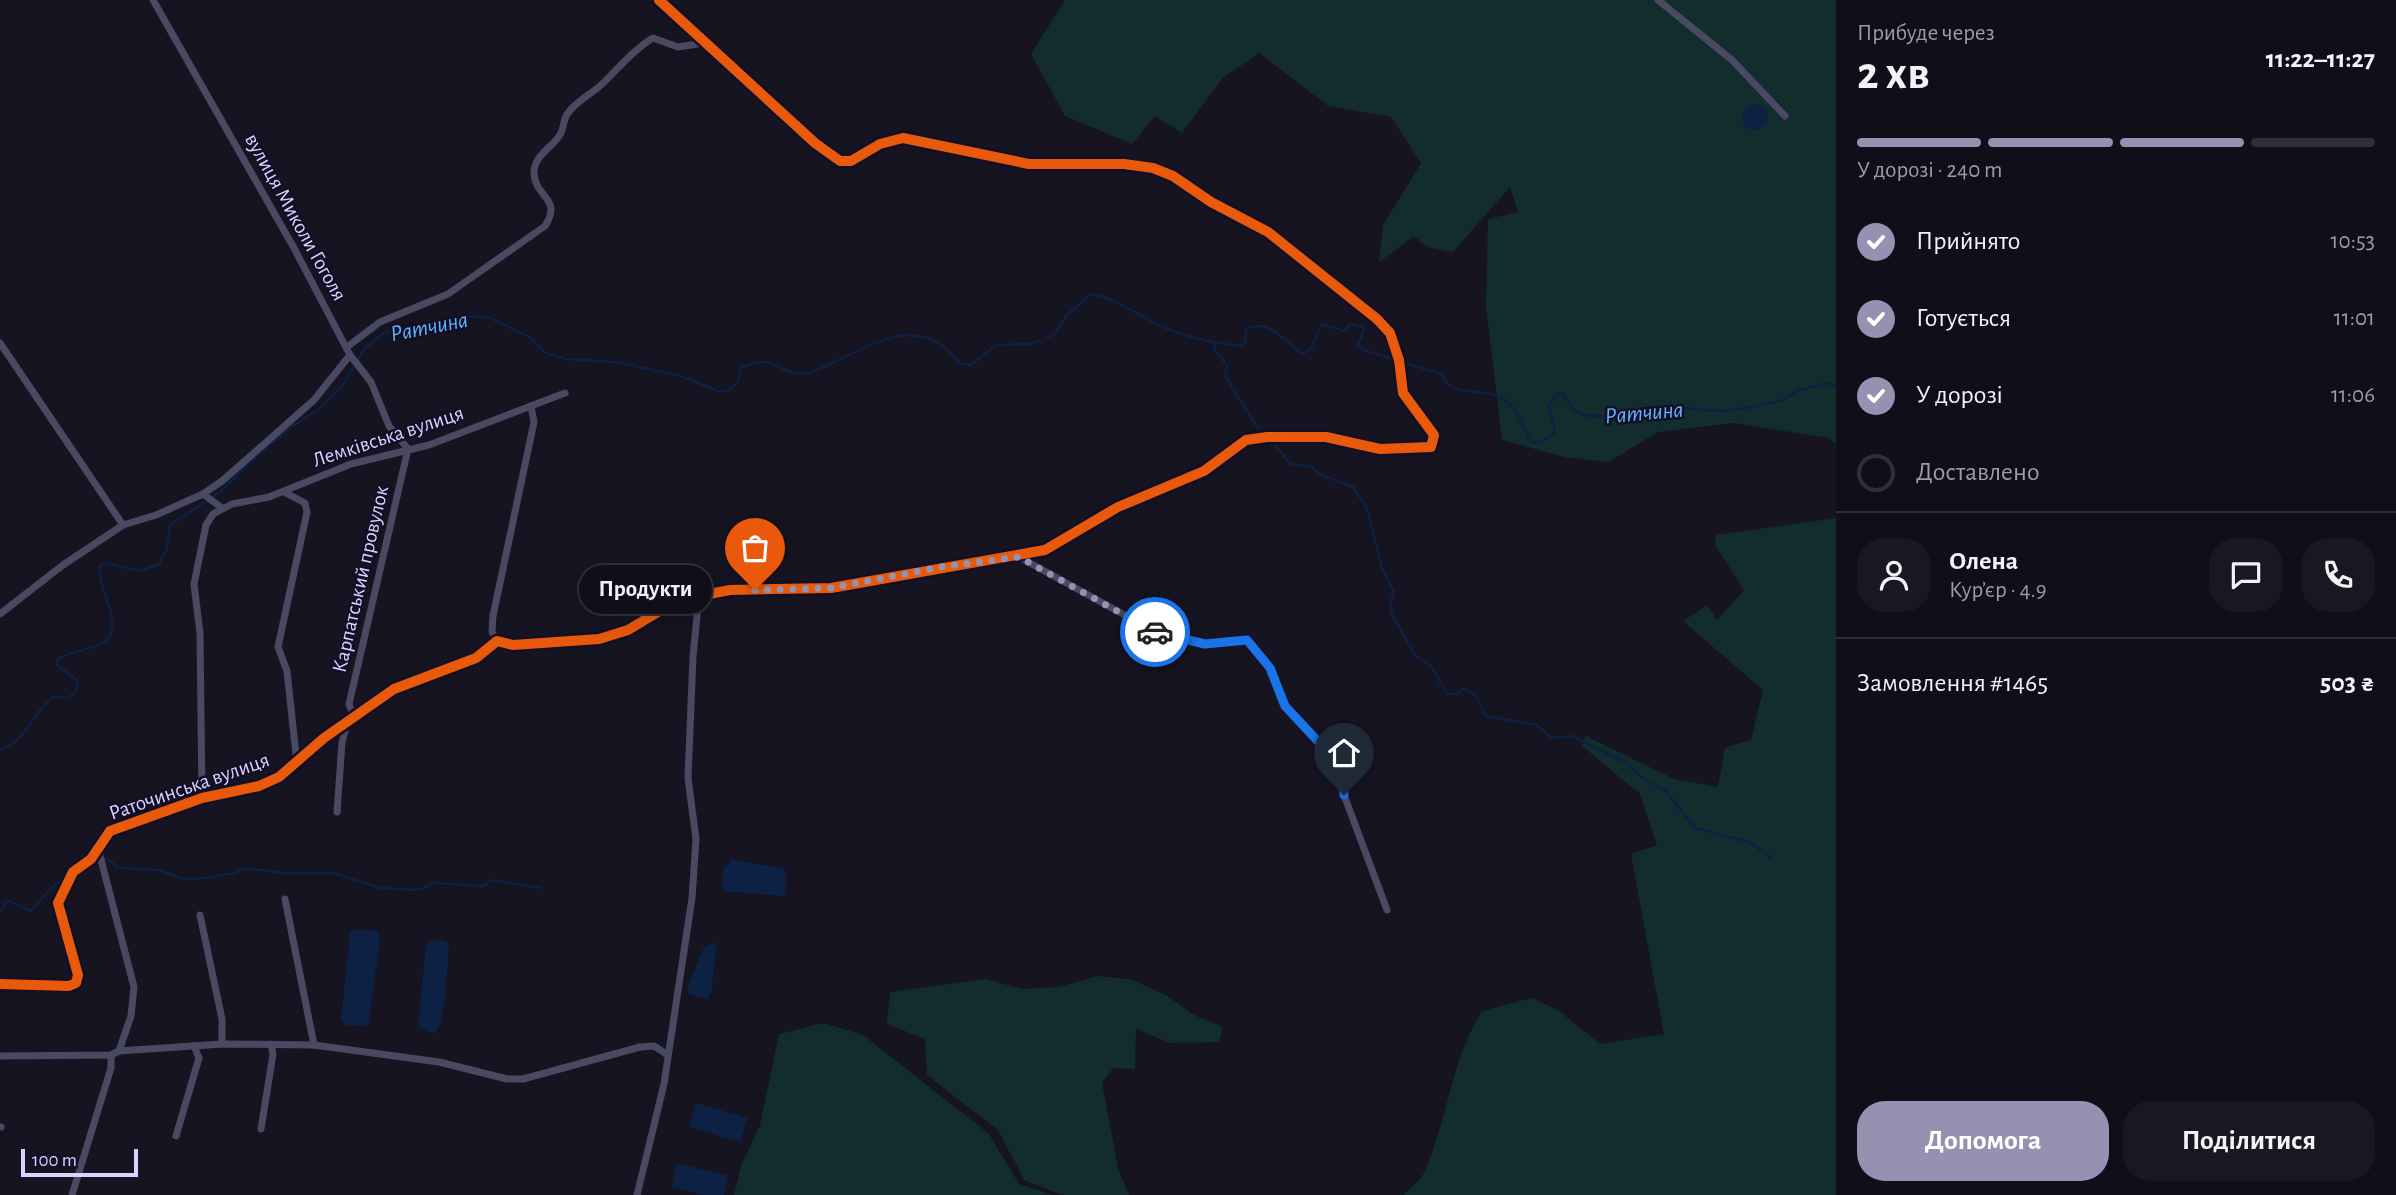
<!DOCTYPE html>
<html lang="uk">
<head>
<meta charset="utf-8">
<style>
  body { margin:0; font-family:"Alegreya Sans",sans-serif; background:#191822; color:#f1f3f6; height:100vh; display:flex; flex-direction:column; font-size:26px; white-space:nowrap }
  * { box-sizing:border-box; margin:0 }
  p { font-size:23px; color:#9c9ca2 }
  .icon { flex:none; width:38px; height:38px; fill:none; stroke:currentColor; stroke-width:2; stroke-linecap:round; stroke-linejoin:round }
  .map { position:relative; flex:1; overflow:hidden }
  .details { display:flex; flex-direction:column; background:#100f19; width:560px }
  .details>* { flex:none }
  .scale { position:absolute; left:21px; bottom:18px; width:117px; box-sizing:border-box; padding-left:7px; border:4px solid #d9d4ff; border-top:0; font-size:19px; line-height:24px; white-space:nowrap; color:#d9d4ff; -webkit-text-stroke:5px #130f26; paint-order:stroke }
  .pin { position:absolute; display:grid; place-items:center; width:60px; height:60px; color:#fff; margin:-72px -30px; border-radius:50% 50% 50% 0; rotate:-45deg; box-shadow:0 0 7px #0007 }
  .pin .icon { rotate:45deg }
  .courier { position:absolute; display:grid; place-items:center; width:70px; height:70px; margin:-35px; border:5px solid #1a73e8; border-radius:50%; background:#fff; color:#222; box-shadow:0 2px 9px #0007 }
  .bubble { position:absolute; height:49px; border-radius:24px; background:#100f19; box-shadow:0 7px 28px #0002,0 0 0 2px #302f38; font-size:23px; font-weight:700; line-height:49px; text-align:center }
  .head em { font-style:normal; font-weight:700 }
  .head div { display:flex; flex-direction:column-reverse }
  .head { display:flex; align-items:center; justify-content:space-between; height:119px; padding:0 21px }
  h1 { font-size:46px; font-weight:700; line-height:52px }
  .bar { display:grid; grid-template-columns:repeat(4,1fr); gap:10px 7px; align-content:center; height:84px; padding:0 21px }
  .bar i { height:9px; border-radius:5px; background:#302f38 }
  .bar .active { background:#9591b1 }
  .bar p { grid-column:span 4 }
  .line { display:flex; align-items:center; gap:18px; padding:0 21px; border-top:2px solid #302f38 }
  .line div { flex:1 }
  .round { display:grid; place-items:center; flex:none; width:74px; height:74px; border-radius:28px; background:#191822 }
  ol { padding:0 21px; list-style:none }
  li { display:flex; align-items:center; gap:21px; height:77px }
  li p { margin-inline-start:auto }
  li .icon { padding:7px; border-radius:50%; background:#9591b1; color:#fff; stroke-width:4 }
  li:last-child { color:#9c9ca2 }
  li i { width:38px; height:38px; border:4px solid #302f38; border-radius:50% }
  .action { display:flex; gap:14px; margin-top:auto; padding:14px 21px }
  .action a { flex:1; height:80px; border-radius:28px; background:#9591b1; color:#fff; font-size:28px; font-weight:700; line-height:80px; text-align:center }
  .action a+a { background:#191822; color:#f1f3f6 }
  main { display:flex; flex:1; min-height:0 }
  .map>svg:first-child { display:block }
  .green { fill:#132c2d }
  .water { fill:#0d2144 }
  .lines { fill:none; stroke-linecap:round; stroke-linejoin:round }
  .stream { stroke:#0d2144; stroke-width:2.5 }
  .street { stroke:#4a4962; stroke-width:7 }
  .cycleway-casing { stroke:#130f26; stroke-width:15 }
  .cycleway { stroke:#e8590c; stroke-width:10 }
  .done { stroke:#9591b1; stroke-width:7; stroke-dasharray:0 12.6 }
  .route { stroke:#1a73e8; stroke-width:9 }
  .labels { text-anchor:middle; stroke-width:5; stroke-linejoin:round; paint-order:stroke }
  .street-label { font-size:21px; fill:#d9d4ff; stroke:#130f26 }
  .water-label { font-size:23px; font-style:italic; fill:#62b6ff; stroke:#130f26 }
</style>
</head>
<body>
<main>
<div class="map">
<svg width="1836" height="1195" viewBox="0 0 1836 1195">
  <rect width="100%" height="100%" fill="#161421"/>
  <g class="green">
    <polygon points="1065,0 1836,0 1836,444 1828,438 1734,423 1658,432 1609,462 1564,457 1502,440 1486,306 1488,219 1518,212 1510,187 1453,252 1427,247 1414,236 1379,262 1383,225 1421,163 1391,117 1328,106 1259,53 1223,78 1182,133 1155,116 1132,144 1065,116 1031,54"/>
    <path d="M 1836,518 L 1836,1195 L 1403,1195 C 1410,1188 1421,1180 1425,1171 C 1448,1118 1451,1060 1482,1011 L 1532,998 L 1558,1010 L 1600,1044 L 1664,1034 L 1631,854 L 1657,845 L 1640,794 L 1582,746 L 1586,736 L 1674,779 L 1718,787 L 1725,748 L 1751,740 L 1763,690 L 1683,621 L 1707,605 L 1717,620 L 1744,590 L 1715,545 L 1716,535 Z"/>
    <polygon points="1099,976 1132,980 1166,995 1194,1015 1223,1027 1219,1042 1170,1043 1136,1029 1135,1069 1113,1068 1102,1083 1118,1168 1129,1195 1062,1195 1024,1180 998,1130 927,1075 925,1039 887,1024 890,992 986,979 1022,989 1058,987"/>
    <polygon points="824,1023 863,1035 989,1134 1019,1184 1053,1195 734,1195 741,1166 760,1125 779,1034"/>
  </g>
  <g class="water">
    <circle cx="1755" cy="117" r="13"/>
    <polygon points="732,860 784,868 787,880 784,896 723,891 723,870"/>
    <polygon points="356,929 377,931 380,939 369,1021 365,1026 346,1025 341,1020 350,933"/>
    <path d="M 430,940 L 446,941 L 449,947 C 447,965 446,1024 434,1034 L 418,1027 L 426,946 Z"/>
    <polygon points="713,943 717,943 711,993 707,999 689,994 688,986 704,947"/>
    <polygon points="696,1103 747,1118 740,1142 689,1127"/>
    <polygon points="677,1163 728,1176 724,1195 702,1195 671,1187"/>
  </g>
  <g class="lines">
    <g class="stream">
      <path d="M 1047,337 L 1055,334 L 1066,316 L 1091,294 C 1118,299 1131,312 1155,323 C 1183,337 1209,342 1239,346 L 1246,342 L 1246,329 C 1268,317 1288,344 1302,354 L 1310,350 L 1322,324 L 1345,331 L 1350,324 L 1363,327 L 1364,330 L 1358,344 L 1363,350 L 1441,374 C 1454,400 1477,386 1500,397 C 1516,404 1523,428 1532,442 C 1542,443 1549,439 1555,431 L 1549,406 L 1556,394 L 1562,393 L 1575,411 L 1588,416 L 1648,416 L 1676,408 L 1723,411 L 1754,407 L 1783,400 L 1799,390 L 1830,383 L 1836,386"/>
      <polyline points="1214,343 1215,351 1227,365 1225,376 1262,435"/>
      <polyline points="1268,440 1279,449 1290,464 1311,466 1317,473 1353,487 1367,508 1382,569 1394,591 1390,607 1392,615 1416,656 1431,666 1447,694 1457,694 1463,688 1476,696 1486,716 1537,725 1551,738 1571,736 1625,762 1641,777 1665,790 1695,828 1750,842 1771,858"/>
      <path d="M 0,750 C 23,745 35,709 54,696 L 67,698 L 75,693 L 78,681 L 56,664 L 58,659 C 72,651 91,650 104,642 C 128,625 95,588 100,566 L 107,563 L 139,571 L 159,564 L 166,551 L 170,525 L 220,492 L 255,457 L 290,428 L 321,408 L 343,385 L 365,348 L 385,332 L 408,331 L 458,316 L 488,317 L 531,338 L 546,353 L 566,359 L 616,362 L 681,376 L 720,392 L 731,389 L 738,381 L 742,367 C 782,352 776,377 807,373 C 815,372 824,366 832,363 C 878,342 922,312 960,364 L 971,365 L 996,345 L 1030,344 L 1039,341"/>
      <polyline points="89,864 107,858 118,868 159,870 180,878 197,879 236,873 243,868 283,873 333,873 381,888 419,890 434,883 483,886 492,880 540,888"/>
      <polyline points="0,912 7,900 31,911 51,888 67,877"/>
    </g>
    <g class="street">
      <polyline points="153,0 294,248 350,355 371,382 389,426 408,449 349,704 354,717"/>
      <polyline points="1658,0 1732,60 1785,116"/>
      <polyline points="0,343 123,525"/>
      <path d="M 347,347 L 380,322 L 448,294 L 545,226 C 563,198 535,198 534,173 C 534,154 554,147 561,133 C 564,127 563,119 568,113 C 576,101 590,95 601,85 C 618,69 633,50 653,38 L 678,47 L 704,43"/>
      <polyline points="284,492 305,503 307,512 278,647 287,671 297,764"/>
      <polyline points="203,494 222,508"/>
      <polyline points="1019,557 1161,635 1205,644 1247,640 1270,668 1285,706 1341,766 1344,795 1387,910"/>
      <polyline points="0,614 63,565 123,525 156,515 203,494 222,481 314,400 350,355"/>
      <polyline points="497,641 492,632 493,616 534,422 531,406"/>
      <polyline points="202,798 200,633 194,584 206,525 213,514 232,504 269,497 351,464 429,445 565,393"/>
      <polyline points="337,812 342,743 347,722"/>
      <polyline points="98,848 134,987 131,1016 119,1051"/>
      <polyline points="285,899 314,1045"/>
      <polyline points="200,915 222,1019 222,1044"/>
      <polyline points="0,984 69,986 76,983 78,975 58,903 73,872 91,859 110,831 202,798 259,786 279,777 324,738 394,689 476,658 497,641 513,645 599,639 628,630 678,600 730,590 831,588 1045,550 1118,507 1204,471 1246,440 1267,437 1326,437 1380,449 1431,447 1434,435 1403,393 1399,360 1390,333 1377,319 1268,232 1211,202 1173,176 1153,168 1124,164 1029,164 903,138 880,144 851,161 840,161 815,143 659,0"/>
      <polyline points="0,1056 111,1055 119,1051 222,1044 314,1045 439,1062 507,1079 523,1079 640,1047 654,1046 668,1055"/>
      <polyline points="0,1127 1,1127"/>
      <polyline points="261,1129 273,1054 271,1044"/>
      <polyline points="176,1136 199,1058 194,1046"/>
      <polyline points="72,1195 111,1068 111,1055"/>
      <polyline points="637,1195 664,1084 692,898 696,839 688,778 693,657 699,596"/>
    </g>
    <g class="cycleway-casing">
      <polyline id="cycleway" points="0,984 69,986 76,983 78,975 58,903 73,872 91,859 110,831 202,798 259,786 279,777 324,738 394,689 476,658 497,641 513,645 599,639 628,630 678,600 730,590 831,588 1045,550 1118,507 1204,471 1246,440 1267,437 1326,437 1380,449 1431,447 1434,435 1403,393 1399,360 1390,333 1377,319 1268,232 1211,202 1173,176 1153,168 1124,164 1029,164 903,138 880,144 851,161 840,161 815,143 659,0"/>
    </g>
    <use href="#cycleway" class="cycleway"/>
  </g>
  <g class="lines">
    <polyline class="done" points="755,590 831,588 941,567 1019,557 1155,632"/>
    <polyline class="route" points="1155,632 1205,644 1247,640 1270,668 1285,706 1341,766 1344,795"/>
  </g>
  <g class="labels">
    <g class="street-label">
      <text transform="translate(296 217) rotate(61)" y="7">вулиця Миколи Гоголя</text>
      <text transform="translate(388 436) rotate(-18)" y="7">Лемківська вулиця</text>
      <text transform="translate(360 579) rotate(-77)" y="7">Карпатський провулок</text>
      <text transform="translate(189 786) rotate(-19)" y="7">Раточинська вулиця</text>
    </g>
    <g class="water-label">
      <text transform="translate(429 326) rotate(-11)" y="8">Ратчина</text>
      <text transform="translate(1644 412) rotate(-5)" y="8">Ратчина</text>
    </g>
  </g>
</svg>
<div class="scale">100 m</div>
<div class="pin" style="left:755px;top:590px;background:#ea580c"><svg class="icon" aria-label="bag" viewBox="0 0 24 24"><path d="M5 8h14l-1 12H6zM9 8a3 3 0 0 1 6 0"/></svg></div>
<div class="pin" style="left:1344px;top:795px;background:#1f2937"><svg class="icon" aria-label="home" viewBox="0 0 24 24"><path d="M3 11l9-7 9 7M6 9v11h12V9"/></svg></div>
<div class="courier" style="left:1155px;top:632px"><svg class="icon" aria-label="car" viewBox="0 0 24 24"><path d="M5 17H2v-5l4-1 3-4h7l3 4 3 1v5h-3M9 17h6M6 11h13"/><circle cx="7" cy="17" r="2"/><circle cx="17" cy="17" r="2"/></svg></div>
<div class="bubble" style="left:579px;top:565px;width:133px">Продукти</div>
</div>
<section class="details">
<div class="head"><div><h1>2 хв</h1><p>Прибуде через</p></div><em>11:22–11:27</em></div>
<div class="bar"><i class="active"></i><i class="active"></i><i class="active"></i><i></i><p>У дорозі · 240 m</p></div>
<ol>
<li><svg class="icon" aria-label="check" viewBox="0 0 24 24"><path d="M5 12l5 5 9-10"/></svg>Прийнято<p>10:53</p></li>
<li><svg class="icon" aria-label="check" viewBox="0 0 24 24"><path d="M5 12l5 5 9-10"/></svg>Готується<p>11:01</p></li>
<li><svg class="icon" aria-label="check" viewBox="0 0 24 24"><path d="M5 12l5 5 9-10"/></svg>У дорозі<p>11:06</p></li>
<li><i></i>Доставлено</li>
</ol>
<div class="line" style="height:126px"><a class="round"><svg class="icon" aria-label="person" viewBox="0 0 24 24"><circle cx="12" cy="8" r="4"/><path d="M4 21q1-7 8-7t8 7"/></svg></a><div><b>Олена</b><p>Кур’єр · 4.9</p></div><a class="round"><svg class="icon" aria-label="chat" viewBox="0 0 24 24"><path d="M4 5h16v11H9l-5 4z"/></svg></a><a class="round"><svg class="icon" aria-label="phone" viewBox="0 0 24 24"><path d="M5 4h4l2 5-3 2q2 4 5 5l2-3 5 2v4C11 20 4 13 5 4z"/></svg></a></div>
<div class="line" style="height:91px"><div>Замовлення #1465</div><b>503 ₴</b></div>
<div class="action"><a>Допомога</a><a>Поділитися</a></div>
</section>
</main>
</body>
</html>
